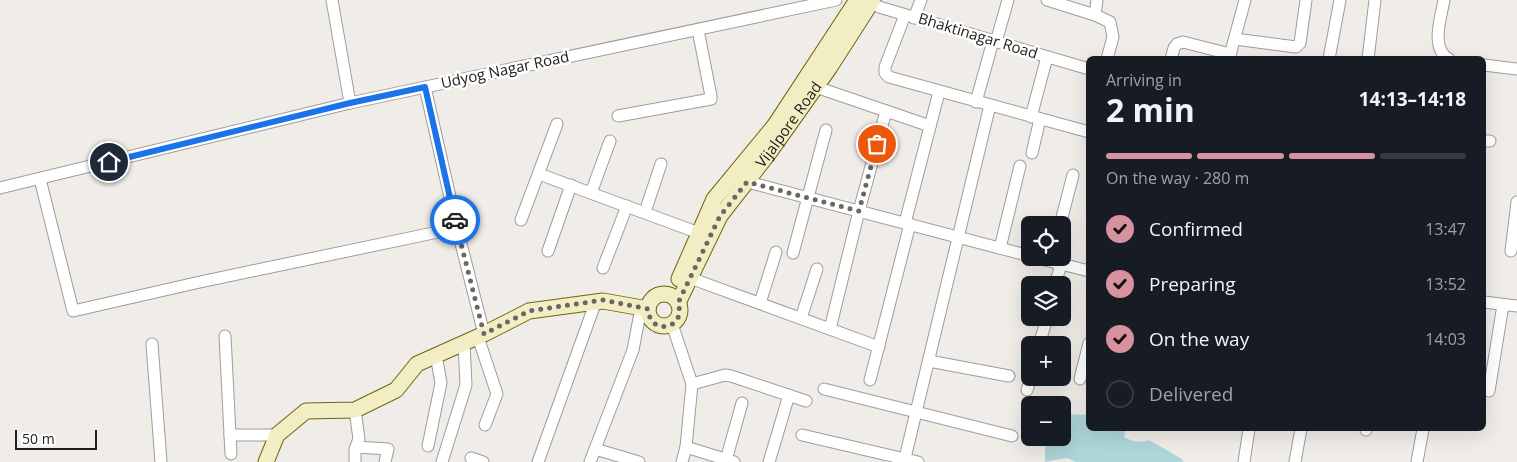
<!DOCTYPE html>
<html lang="en">
<head>
<meta charset="utf-8">
<style>
  body { margin:0; font-family:"Open Sans",sans-serif; background:#242831; color:#f1f3f6; height:100vh; display:flex; flex-direction:column; font-size:19px; white-space:nowrap }
  * { box-sizing:border-box; margin:0 }
  p { font-size:16px; color:#9ea1a6 }
  .icon { flex:none; width:28px; height:28px; fill:none; stroke:currentColor; stroke-width:2; stroke-linecap:round; stroke-linejoin:round }
  .map { position:relative; flex:1; overflow:hidden }
  .details { position:absolute; left:1086px; top:56px; width:400px; height:375px; display:flex; flex-direction:column; background:#171b24; border-radius:8px; box-shadow:0 5px 20px #0002 }
  .details>* { flex:none }
  .tools { position:absolute; left:1021px; top:216px; display:grid; gap:10px }
  .tools a { display:grid; place-items:center; width:50px; height:50px; border-radius:8px; background:#171b24; box-shadow:0 5px 20px #0002; font-size:25px }
  .scale { position:absolute; left:15px; bottom:12px; width:82px; box-sizing:border-box; padding-left:5px; border:2px solid #202020; border-top:0; font-size:14px; line-height:18px; white-space:nowrap; color:#202020; -webkit-text-stroke:4px #fff; paint-order:stroke }
  .pin { position:absolute; display:grid; place-items:center; width:42px; height:42px; color:#fff; margin:-21px; border:2px solid #fff; border-radius:50%; box-shadow:0 1px 5px #0007 }
  .courier { position:absolute; display:grid; place-items:center; width:50px; height:50px; margin:-25px; border:4px solid #1a73e8; border-radius:50%; background:#fff; color:#222; box-shadow:0 1px 6px #0007 }
  .headline em { font-style:normal; font-weight:700 }
  .headline div { display:flex; flex-direction:column-reverse }
  .headline { display:flex; align-items:center; justify-content:space-between; height:85px; padding:0 20px }
  h1 { font-size:32px; font-weight:700; line-height:38px }
  .bar { display:grid; grid-template-columns:repeat(4,1fr); gap:8px 5px; align-content:center; height:60px; padding:0 20px }
  .bar i { height:6px; border-radius:4px; background:#363941 }
  .bar .on { background:#d7919f }
  .bar p { grid-column:span 4 }
  ol { padding:0 20px; list-style:none }
  li { display:flex; align-items:center; gap:15px; height:55px }
  li p { margin-inline-start:auto }
  li .icon { padding:5px; border-radius:50%; background:#d7919f; color:#111; stroke-width:4 }
  li:last-child { color:#9ea1a6 }
  li i { width:28px; height:28px; border:2px solid #363941; border-radius:50% }
  .map>svg:first-child { display:block }
  .water { fill:#aed5d8 }
  .lines { fill:none; stroke-linecap:round; stroke-linejoin:round }
  .street-casing { stroke:#9d9d9d; stroke-width:13 }
  .secondary-casing { stroke:#6c6713; stroke-width:17 }
  .street { stroke:#fff; stroke-width:11 }
  .secondary { stroke:#f2edc3; stroke-width:15 }
  .done { stroke:#696766; stroke-width:5; stroke-dasharray:0 9 }
  .route { stroke:#1a73e8; stroke-width:6 }
  .labels { text-anchor:middle; stroke-width:5; stroke-linejoin:round; paint-order:stroke }
  .street-label { font-size:15px; fill:#202020; stroke:#fff }
</style>
</head>
<body>
<div class="map">
<svg width="1517" height="462" viewBox="0 0 1517 462">
  <rect width="100%" height="100%" fill="#f0ece8"/>
  <path class="water" d="M 1063,414 L 1089,415 L 1089,429 L 1126,429 L 1124,437 C 1132,442 1141,443 1149,440 L 1182,459 L 1183,462 L 1076,462 L 1067,458 L 1045,462 L 1045,449 L 1049,438 L 1062,438 Z"/>
  <g class="lines">
    <g class="street-casing">
      <g id="street">
        <polyline points="332,0 350,103"/>
        <polyline points="869,0 879,7 1089,69"/>
        <polyline points="1047,0 1095,15 1110,22 1113,37 1107,59"/>
        <path d="M 1444,0 C 1441,17 1430,49 1449,59"/>
        <polyline points="905,15 885,67 885,73 889,77 1089,132"/>
        <polyline points="1095,15 1097,0"/>
        <polyline points="914,18 921,0"/>
        <polyline points="1235,39 1296,47 1300,43 1306,0"/>
        <polyline points="996,42 1008,0"/>
        <polyline points="1171,59 1174,48 1177,44 1183,42 1230,54"/>
        <polyline points="1229,59 1245,0"/>
        <polyline points="1329,59 1340,0"/>
        <polyline points="1368,59 1375,0"/>
        <polyline points="1484,65 1517,69"/>
        <polyline points="425,87 457,228 484,334"/>
        <polyline points="816,87 930,126"/>
        <polyline points="976,102 993,41"/>
        <polyline points="618,116 711,99 711,96 698,30"/>
        <polyline points="1031,117 1047,57"/>
        <polyline points="1484,141 1490,141"/>
        <polyline points="1032,153 1040,119"/>
        <polyline points="539,174 699,233"/>
        <polyline points="40,179 73,311 200,282 457,228"/>
        <polyline points="740,180 1030,256"/>
        <polyline points="0,188 350,103 836,0"/>
        <polyline points="591,193 610,141"/>
        <polyline points="645,212 661,164"/>
        <polyline points="521,220 557,124"/>
        <polyline points="905,223 939,92"/>
        <polyline points="1060,225 1073,175"/>
        <polyline points="1000,248 1020,166"/>
        <polyline points="548,251 571,185"/>
        <polyline points="1511,251 1517,202"/>
        <polyline points="793,253 826,130"/>
        <polyline points="1037,258 1089,271"/>
        <polyline points="603,268 627,206"/>
        <polyline points="690,278 879,347"/>
        <polyline points="1055,285 1061,264"/>
        <polyline points="1484,302 1517,306"/>
        <polyline points="760,303 776,252"/>
        <polyline points="801,318 817,269"/>
        <polyline points="672,324 692,384 686,447 682,462"/>
        <polyline points="830,329 859,211 886,111"/>
        <polyline points="225,336 231,454"/>
        <polyline points="478,337 497,394 485,425"/>
        <polyline points="152,344 161,462"/>
        <polyline points="1039,345 1047,318"/>
        <polyline points="929,361 1009,376"/>
        <polyline points="1080,379 1089,343"/>
        <polyline points="870,380 910,224"/>
        <polyline points="692,384 725,375 731,376 806,401"/>
        <polyline points="824,389 1012,436"/>
        <polyline points="1027,390 1031,378"/>
        <polyline points="1489,391 1503,305"/>
        <polyline points="355,410 359,439 355,449 355,462"/>
        <polyline points="1366,430 1366,429"/>
        <polyline points="230,435 277,435"/>
        <polyline points="802,435 918,462"/>
        <polyline points="428,446 441,383 436,355"/>
        <polyline points="356,447 388,449 385,462"/>
        <polyline points="686,447 734,462"/>
        <polyline points="595,449 639,462"/>
        <polyline points="471,458 483,462"/>
        <polyline points="905,458 990,105"/>
        <polyline points="726,460 742,403"/>
        <polyline points="442,462 466,385 464,343"/>
        <polyline points="538,462 596,301"/>
        <polyline points="590,462 633,350 641,308"/>
        <polyline points="769,462 789,395"/>
        <polyline points="1244,462 1249,429"/>
        <polyline points="1295,462 1301,429"/>
        <polyline points="1417,462 1423,429"/>
      </g>
    </g>
    <g class="secondary-casing">
      <g id="secondary">
        <polyline points="679,279 714,199 775,125 857,0"/>
        <circle cx="664" cy="310" r="16"/>
        <path id="s1" d="M 678,303 L 720,216 L 769,153 L 830,67 L 873,0"/>
        <polyline points="266,462 277,435 306,411 355,410 396,390 417,364 484,334 529,311 603,301 648,309"/>
      </g>
    </g>
    <use href="#street" class="street"/>
    <use href="#secondary" class="secondary"/>
  </g>
  <g class="lines">
    <path class="done" d="M 455,220 L 484,334 L 529,311 L 603,300 L 648,309 C 650,337 687,329 678,303 L 720,216 L 747,182 L 859,211 L 877,144"/>
    <polyline class="route" points="109,162 350,103 425,87 455,220"/>
  </g>
  <g class="labels">
    <g class="street-label">
      <text transform="translate(978 36) rotate(17)" y="5">Bhaktinagar Road</text>
      <text transform="translate(505 70) rotate(-12)" y="5">Udyog Nagar Road</text>
      <text dy="5" stroke="none"><textPath href="#s1" startOffset="211">Vijalpore Road</textPath></text>
    </g>
  </g>
</svg>
<div class="tools">
<a><svg class="icon" aria-label="locate" viewBox="0 0 24 24"><circle cx="12" cy="12" r="6"/><path d="M12 2v4M12 18v4M2 12h4M18 12h4"/></svg></a>
<a><svg class="icon" aria-label="layers" viewBox="0 0 24 24"><path d="M12 4l9 5-9 5-9-5zM3 14l9 5 9-5"/></svg></a>
<a>+</a>
<a>−</a>
</div>
<div class="scale">50 m</div>
<div class="pin" style="left:877px;top:144px;background:#ea580c"><svg class="icon" aria-label="bag" viewBox="0 0 24 24"><path d="M5 8h14l-1 12H6zM9 8a3 3 0 0 1 6 0"/></svg></div>
<div class="pin" style="left:109px;top:162px;background:#1f2937"><svg class="icon" aria-label="home" viewBox="0 0 24 24"><path d="M3 11l9-7 9 7M6 9v11h12V9"/></svg></div>
<div class="courier" style="left:455px;top:220px"><svg class="icon" aria-label="car" viewBox="0 0 24 24"><path d="M5 17H2v-5l4-1 3-4h7l3 4 3 1v5h-3M9 17h6M6 11h13"/><circle cx="7" cy="17" r="2"/><circle cx="17" cy="17" r="2"/></svg></div>
<section class="details">
<div class="headline"><div><h1>2 min</h1><p>Arriving in</p></div><em>14:13–14:18</em></div>
<div class="bar"><i class="on"></i><i class="on"></i><i class="on"></i><i></i><p>On the way · 280 m</p></div>
<ol>
<li><svg class="icon" aria-label="check" viewBox="0 0 24 24"><path d="M5 12l5 5 9-10"/></svg>Confirmed<p>13:47</p></li>
<li><svg class="icon" aria-label="check" viewBox="0 0 24 24"><path d="M5 12l5 5 9-10"/></svg>Preparing<p>13:52</p></li>
<li><svg class="icon" aria-label="check" viewBox="0 0 24 24"><path d="M5 12l5 5 9-10"/></svg>On the way<p>14:03</p></li>
<li><i></i>Delivered</li>
</ol>
</section>
</div>
</body>
</html>
